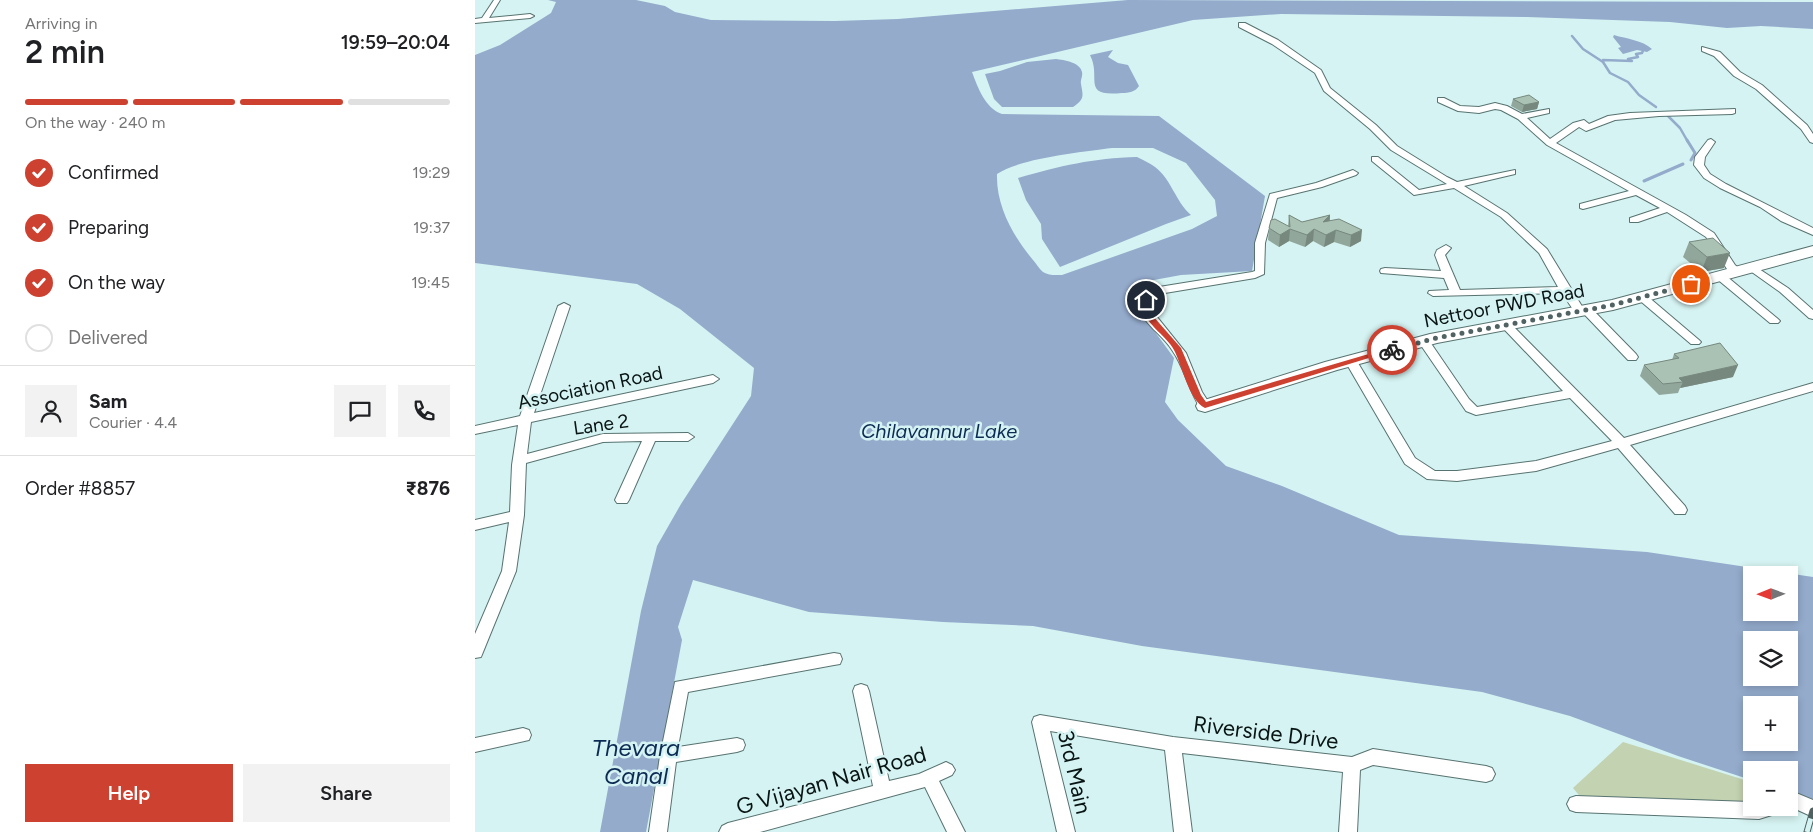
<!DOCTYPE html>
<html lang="en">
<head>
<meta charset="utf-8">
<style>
  body { margin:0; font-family:Figtree,sans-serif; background:#f2f2f2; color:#202124; height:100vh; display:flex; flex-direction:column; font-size:19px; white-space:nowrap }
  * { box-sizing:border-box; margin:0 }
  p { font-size:16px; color:#757577 }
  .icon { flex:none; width:28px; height:28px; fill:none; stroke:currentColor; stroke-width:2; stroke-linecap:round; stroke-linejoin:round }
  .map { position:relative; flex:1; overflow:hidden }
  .details { display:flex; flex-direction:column; background:#fff; width:475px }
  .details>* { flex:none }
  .needle { width:32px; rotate:269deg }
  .tools { position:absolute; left:1268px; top:566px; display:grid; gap:10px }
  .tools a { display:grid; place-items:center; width:55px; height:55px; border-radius:0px; background:#fff; box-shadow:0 2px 8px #0003; font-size:25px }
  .pin { position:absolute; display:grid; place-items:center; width:42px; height:42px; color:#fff; margin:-21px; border:2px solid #fff; border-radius:50%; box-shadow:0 1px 5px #0007 }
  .courier { position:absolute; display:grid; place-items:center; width:50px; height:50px; margin:-25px; border:4px solid #cd4130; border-radius:50%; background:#fff; color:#222; box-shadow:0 1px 6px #0007 }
  .overview em { font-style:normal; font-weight:600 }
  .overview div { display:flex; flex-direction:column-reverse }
  .overview { display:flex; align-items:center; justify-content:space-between; height:85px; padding:0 25px }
  h1 { font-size:32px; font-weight:600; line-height:38px }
  .bar { display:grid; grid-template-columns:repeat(4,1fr); gap:8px 5px; align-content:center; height:60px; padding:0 25px }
  .bar i { height:6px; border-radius:4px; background:#e0e0e0 }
  .bar .active { background:#cd4130 }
  .bar p { grid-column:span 4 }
  .line { display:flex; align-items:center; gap:12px; padding:0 25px; border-top:1px solid #e0e0e0 }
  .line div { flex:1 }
  .round { display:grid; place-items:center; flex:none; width:52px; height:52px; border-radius:0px; background:#f2f2f2 }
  ol { padding:0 25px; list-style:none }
  li { display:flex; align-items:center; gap:15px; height:55px }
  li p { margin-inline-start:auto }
  li .icon { padding:5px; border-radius:50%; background:#cd4130; color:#fff; stroke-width:4 }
  li:last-child { color:#757577 }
  li i { width:28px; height:28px; border:2px solid #e0e0e0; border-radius:50% }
  .cta { display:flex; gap:10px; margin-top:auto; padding:10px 25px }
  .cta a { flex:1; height:58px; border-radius:0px; background:#cd4130; color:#fff; font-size:20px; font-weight:600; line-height:58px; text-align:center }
  .cta a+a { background:#f2f2f2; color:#202124 }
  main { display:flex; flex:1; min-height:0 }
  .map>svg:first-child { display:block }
  .green { fill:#c3d2b0 }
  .water { fill:#94abcc; fill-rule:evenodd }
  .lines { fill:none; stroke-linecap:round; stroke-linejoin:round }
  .stream-far1 { stroke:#94abcc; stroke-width:2.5 }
  .stream { stroke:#94abcc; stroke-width:3 }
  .street-casing { stroke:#577371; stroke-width:2 }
  .secondary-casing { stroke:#577371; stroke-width:2 }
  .street { fill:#fff; fill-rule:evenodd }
  .secondary { fill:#fff; fill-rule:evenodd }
  .rail-casing { stroke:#4f6161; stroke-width:7 }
  .rail { stroke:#d5f3f2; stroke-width:5; stroke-dasharray:14; stroke-linecap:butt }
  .wall { fill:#92a79b }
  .shaded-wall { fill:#77887e }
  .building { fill:#aac2b4; stroke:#77887e }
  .route { fill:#cd4130 }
  .done { stroke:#506262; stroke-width:5; stroke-dasharray:0 9 }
  .labels { text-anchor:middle; stroke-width:5; stroke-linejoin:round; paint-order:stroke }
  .street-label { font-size:19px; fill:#091414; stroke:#d5f3f2 }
  .water-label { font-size:20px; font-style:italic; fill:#0c2b54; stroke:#d5f3f2 }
  .near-street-label { font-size:22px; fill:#091414; stroke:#d5f3f2 }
  .near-water-label { font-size:24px; font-style:italic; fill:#0c2b54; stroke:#d5f3f2 }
</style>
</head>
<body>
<main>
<section class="details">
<div class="overview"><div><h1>2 min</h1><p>Arriving in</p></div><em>19:59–20:04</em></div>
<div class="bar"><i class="active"></i><i class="active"></i><i class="active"></i><i></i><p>On the way · 240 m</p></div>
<ol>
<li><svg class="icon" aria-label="check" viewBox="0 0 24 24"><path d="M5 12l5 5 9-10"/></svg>Confirmed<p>19:29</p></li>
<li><svg class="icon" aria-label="check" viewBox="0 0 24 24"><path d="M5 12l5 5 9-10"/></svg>Preparing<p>19:37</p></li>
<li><svg class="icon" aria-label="check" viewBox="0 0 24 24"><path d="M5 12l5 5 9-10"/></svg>On the way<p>19:45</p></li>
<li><i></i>Delivered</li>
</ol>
<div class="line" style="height:90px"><a class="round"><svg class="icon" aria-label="person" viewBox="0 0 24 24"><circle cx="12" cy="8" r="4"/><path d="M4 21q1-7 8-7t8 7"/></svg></a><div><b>Sam</b><p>Courier · 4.4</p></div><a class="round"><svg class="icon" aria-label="chat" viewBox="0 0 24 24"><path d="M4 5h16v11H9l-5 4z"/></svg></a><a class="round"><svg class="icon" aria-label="phone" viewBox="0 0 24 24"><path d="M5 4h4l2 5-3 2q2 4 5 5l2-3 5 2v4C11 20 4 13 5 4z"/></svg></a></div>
<div class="line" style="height:65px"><div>Order #8857</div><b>₹876</b></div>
<div class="cta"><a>Help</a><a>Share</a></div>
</section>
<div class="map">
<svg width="1338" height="832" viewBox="0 0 1338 832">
  <rect width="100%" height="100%" fill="#d5f3f2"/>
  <polygon class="green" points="1148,742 1276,782 1276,803 1108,800 1098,788"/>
  <g class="water">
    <path d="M 73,0 L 161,0 L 190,6 L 200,12 L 236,20 L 360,21 L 423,19 L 653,0 L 1338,2 L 1338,29 L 1286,26 L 1252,28 L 1195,22 L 1052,17 L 806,14 L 718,20 L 497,72 C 503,88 510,108 527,114 L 684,116 L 790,196 L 777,271 L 706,275 L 679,280 L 651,292 L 699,358 L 690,402 L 703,420 L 751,466 L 807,486 L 924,535 L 1172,552 L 1338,577 L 1338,802 L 1314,792 L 1314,770 L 1276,770 L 1276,780 L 1203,756 L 1095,716 L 1007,692 L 667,646 L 558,626 L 468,622 L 334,612 L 218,580 L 203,627 L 207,640 L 171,832 L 125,832 L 166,611 L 182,546 L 206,504 L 276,396 L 279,368 L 205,309 L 162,284 L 0,263 L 0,55 L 25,45 L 76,13 L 81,2 ZM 637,148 L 678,148 L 711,163 L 740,200 L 742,216 L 717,229 L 587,275 C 581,275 574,276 568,272 C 564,269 561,263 558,260 C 538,236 521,206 522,174 C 546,158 607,152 637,148 ZM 1276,575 L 1314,575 L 1314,612 L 1276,612 ZM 1276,640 L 1314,640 L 1314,678 L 1276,678 ZM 1276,705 L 1314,705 L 1314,742 L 1276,742 Z"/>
    <path d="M 1139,35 C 1152,39 1167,40 1177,49 L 1172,52 L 1162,50 L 1148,54 L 1143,48 L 1146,47 L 1138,37 Z"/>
    <path d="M 638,50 L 633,57 L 643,63 L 653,65 L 664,86 C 660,92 654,93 647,93 C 605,97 627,78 615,55 Z"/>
    <path d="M 581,59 C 589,60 605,62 607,72 C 608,77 605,80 606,84 C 608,96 610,99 598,107 L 527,107 L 519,99 L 510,74 L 525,71 L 552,62 Z"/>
    <path d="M 662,157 C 668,160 675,163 680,167 C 697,180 700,201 716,215 L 691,224 L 585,267 L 567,239 L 566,224 L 551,200 L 543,178 C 585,166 618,158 662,157 Z"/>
  </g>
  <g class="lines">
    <g class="stream-far1">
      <polyline points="1097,36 1108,49 1128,62"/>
      <polyline points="1169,48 1167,53 1161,54 1163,57 1153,59 1157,61 1128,60 1128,62 1135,73 1153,82 1164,95 1181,107"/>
      <polyline points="1192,115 1205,128 1213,142"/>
    </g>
    <g class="stream">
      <polyline points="1212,140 1220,153 1216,160"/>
      <polyline points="1169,181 1208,164"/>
    </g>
    <g class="street-casing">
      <g id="street">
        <polygon points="19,0 25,0 14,18 55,14 59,16 55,18 0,23 0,19 7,18"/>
        <polygon points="764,23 770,23 803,40 846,70 855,88 901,125 922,146 972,177 982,182 1040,170 1040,174 989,186 1032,213 1072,249 1108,308 1116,308 1161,354 1163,357 1161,360 1153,360 1109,314 1101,314 1087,293 958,296 953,293 954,291 974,290 969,278 906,273 905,271 906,269 910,268 966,271 960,255 962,250 971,245 976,248 970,255 985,290 1083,287 1064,253 1026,217 979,188 939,195 897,161 897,157 903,157 944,190 972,184 916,150 895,129 849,91 840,73 797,44 764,27"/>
        <polygon points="1227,47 1245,52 1265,72 1287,85 1332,125 1338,134 1338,143 1335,142 1326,129 1281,89 1259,76 1239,56 1227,51"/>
        <polygon points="963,98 969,98 985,106 1004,107 1020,103 1032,106 1047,114 1074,109 1074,113 1052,118 1075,139 1098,123 1109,120 1114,124 1133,116 1155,113 1260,109 1260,113 1257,114 1184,116 1140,120 1111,131 1104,127 1081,143 1211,215 1239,233 1260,265 1268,272 1263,275 1252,269 1231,237 1192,212 1163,222 1155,222 1155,218 1185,208 1161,195 1108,209 1105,208 1105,204 1154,191 1072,145 1043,119 1026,110 1020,109 1004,113 983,111 963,102"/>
        <polygon points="1236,139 1240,142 1230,157 1229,165 1235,174 1251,184 1338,228 1338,235 1306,221 1285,207 1245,188 1229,178 1219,165 1220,157 1233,140"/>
        <path d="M 878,170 L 883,173 L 881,175 L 847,187 L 802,198 L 790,243 L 789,274 L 780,278 L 678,295 L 675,303 L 678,312 L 711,353 L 727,392 L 736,406 L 734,409 L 726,409 C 713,390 710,368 697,350 C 688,335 669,325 664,307 C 663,300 667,295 671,290 L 684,287 L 777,272 L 780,271 L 780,243 L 795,194 L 841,183 Z"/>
        <polygon points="1278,265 1313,288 1338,310 1338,319 1334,318 1305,292 1274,270 1273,268"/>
        <polygon points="1246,274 1250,275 1303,319 1305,321 1303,323 1295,323 1242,279 1241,277 1242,275"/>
        <polygon points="1167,294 1171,295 1224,340 1226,342 1224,344 1216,344 1163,299 1162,297 1163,295"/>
        <polygon points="89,303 95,306 59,413 238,375 244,379 238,383 56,422 52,454 128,434 213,433 219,437 213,441 180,441 154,500 152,503 142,503 140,500 167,441 128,442 51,463 49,515 41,571 8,652 6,657 0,658 0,634 27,571 34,522 0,530 0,520 35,512 37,465 43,425 0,434 0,426 45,416 83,306"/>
        <polygon points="1030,321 1034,322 1149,438 1338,383 1338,391 1155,445 1210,506 1212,510 1210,514 1200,514 1143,448 1061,471 982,481 952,479 930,464 870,361 872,358 880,358 940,458 960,471 982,471 1061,461 1137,441 1095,398 1001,415 991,411 943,341 945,339 953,339 994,399 1002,407 1088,391 1026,326 1024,324 1026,322"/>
        <polygon points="359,653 365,654 367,659 365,664 359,665 213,692 203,747 262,738 268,740 270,745 268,750 262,752 201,762 192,832 174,832 185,756 200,682"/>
        <polygon points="386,684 392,686 394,691 414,781 444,774 471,762 477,765 480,770 477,775 464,781 490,832 472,832 450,787 285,832 244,832 247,826 253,823 398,786 378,691 380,686"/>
        <polygon points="565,715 698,737 877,757 898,749 1011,766 1017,768 1020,774 1017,780 1011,782 898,765 885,770 882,832 864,832 868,772 707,753 717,832 699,832 690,750 575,731 600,832 582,832 557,722 559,717"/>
        <polygon points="48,728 54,730 56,735 54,740 0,752 0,738"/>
        <polygon points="1314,790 1338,800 1338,817 1314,806"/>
        <polygon points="1101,796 1276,802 1276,808 1303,808 1300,814 1284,819 1101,812 1095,810 1092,804 1095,798"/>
      </g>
    </g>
    <g class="secondary-casing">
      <polygon id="secondary" points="1338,246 1338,256 1138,310 962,343 862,370 730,412 723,410 721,406 723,402 850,362 955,334 1137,300"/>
    </g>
    <use href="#street" class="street"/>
    <use href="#secondary" class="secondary"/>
    <g class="rail-casing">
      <polyline id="rail" points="1332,832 1338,811"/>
    </g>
    <use href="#rail" class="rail"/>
  </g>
  <g class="wall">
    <polygon points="1038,99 1064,102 1062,109 1047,112 1036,106"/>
    <polygon points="814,215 827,222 855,215 855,221 886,241 875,247 859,242 849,247 838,241 830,247 814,241 804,247 793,240 794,228 813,226"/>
    <polygon points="1214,242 1249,268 1226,272 1208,257"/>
    <polygon points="1199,354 1258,377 1205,388 1203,393 1184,395 1165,376 1169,365 1197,360"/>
  </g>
  <g class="shaded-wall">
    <polygon points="1064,102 1062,109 1047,112 1049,105"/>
    <polygon points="855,215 854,227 846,233 848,222"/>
    <polygon points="815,229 814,241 804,247 805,235"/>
    <polygon points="839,229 838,241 830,247 832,235"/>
    <polygon points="861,230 859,242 849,247 851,235"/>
    <polygon points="887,230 886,241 875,247 876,235"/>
    <polygon points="1255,253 1249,268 1226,272 1232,257"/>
    <polygon points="1263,365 1258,377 1205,388 1208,382 1204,378"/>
  </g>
  <g class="building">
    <polygon points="1054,95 1064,102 1049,105 1038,99"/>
    <polygon points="814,215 827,222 855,215 848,222 864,219 887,230 876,235 861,230 851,235 839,229 832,235 815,229 805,235 794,228 796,220 800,219 815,227"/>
    <polygon points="1238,238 1255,253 1232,257 1214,242"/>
    <polygon points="1245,343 1263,365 1204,378 1208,382 1188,384 1169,365 1204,358 1199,354"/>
  </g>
  <path class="route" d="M 668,298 L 673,298 L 673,307 L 678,316 L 706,348 L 726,395 L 731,402 L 914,348 L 920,350 L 730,408 C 714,401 707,365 699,350 C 691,334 661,319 668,298 Z"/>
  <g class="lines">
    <polyline class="done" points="917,350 961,338 1138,305 1216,284"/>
  </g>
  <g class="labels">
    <g class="street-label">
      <text transform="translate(1029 305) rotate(-11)" y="7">Nettoor PWD Road</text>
      <text transform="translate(115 387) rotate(-12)" y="7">Association Road</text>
      <text transform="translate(126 424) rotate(-8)" y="7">Lane 2</text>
    </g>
    <g class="water-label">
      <text x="464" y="438">Chilavannur Lake</text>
    </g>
    <g class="near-street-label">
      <text transform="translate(791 732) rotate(7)" y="8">Riverside Drive</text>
      <text transform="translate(600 772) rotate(77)" y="8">3rd Main</text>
      <text transform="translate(356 780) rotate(-16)" y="8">G Vijayan Nair Road</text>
    </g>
    <g class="near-water-label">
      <text x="161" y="756">Thevara<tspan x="161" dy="28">Canal</tspan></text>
    </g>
  </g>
</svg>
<div class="tools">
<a><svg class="needle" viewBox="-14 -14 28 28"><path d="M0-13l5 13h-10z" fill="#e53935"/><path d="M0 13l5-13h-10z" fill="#757577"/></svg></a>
<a><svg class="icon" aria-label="layers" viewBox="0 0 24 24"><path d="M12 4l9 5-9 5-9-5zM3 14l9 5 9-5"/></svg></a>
<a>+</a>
<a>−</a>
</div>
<div class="pin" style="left:1216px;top:284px;background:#ea580c"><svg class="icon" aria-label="bag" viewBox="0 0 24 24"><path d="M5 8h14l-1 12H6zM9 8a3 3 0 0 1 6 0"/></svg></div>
<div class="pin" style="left:671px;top:300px;background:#1f2937"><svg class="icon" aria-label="home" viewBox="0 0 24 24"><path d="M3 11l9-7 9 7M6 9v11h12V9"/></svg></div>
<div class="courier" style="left:917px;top:350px"><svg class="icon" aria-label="bike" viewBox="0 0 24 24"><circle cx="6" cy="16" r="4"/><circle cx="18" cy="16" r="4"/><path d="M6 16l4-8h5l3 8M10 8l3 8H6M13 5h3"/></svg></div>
</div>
</main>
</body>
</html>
